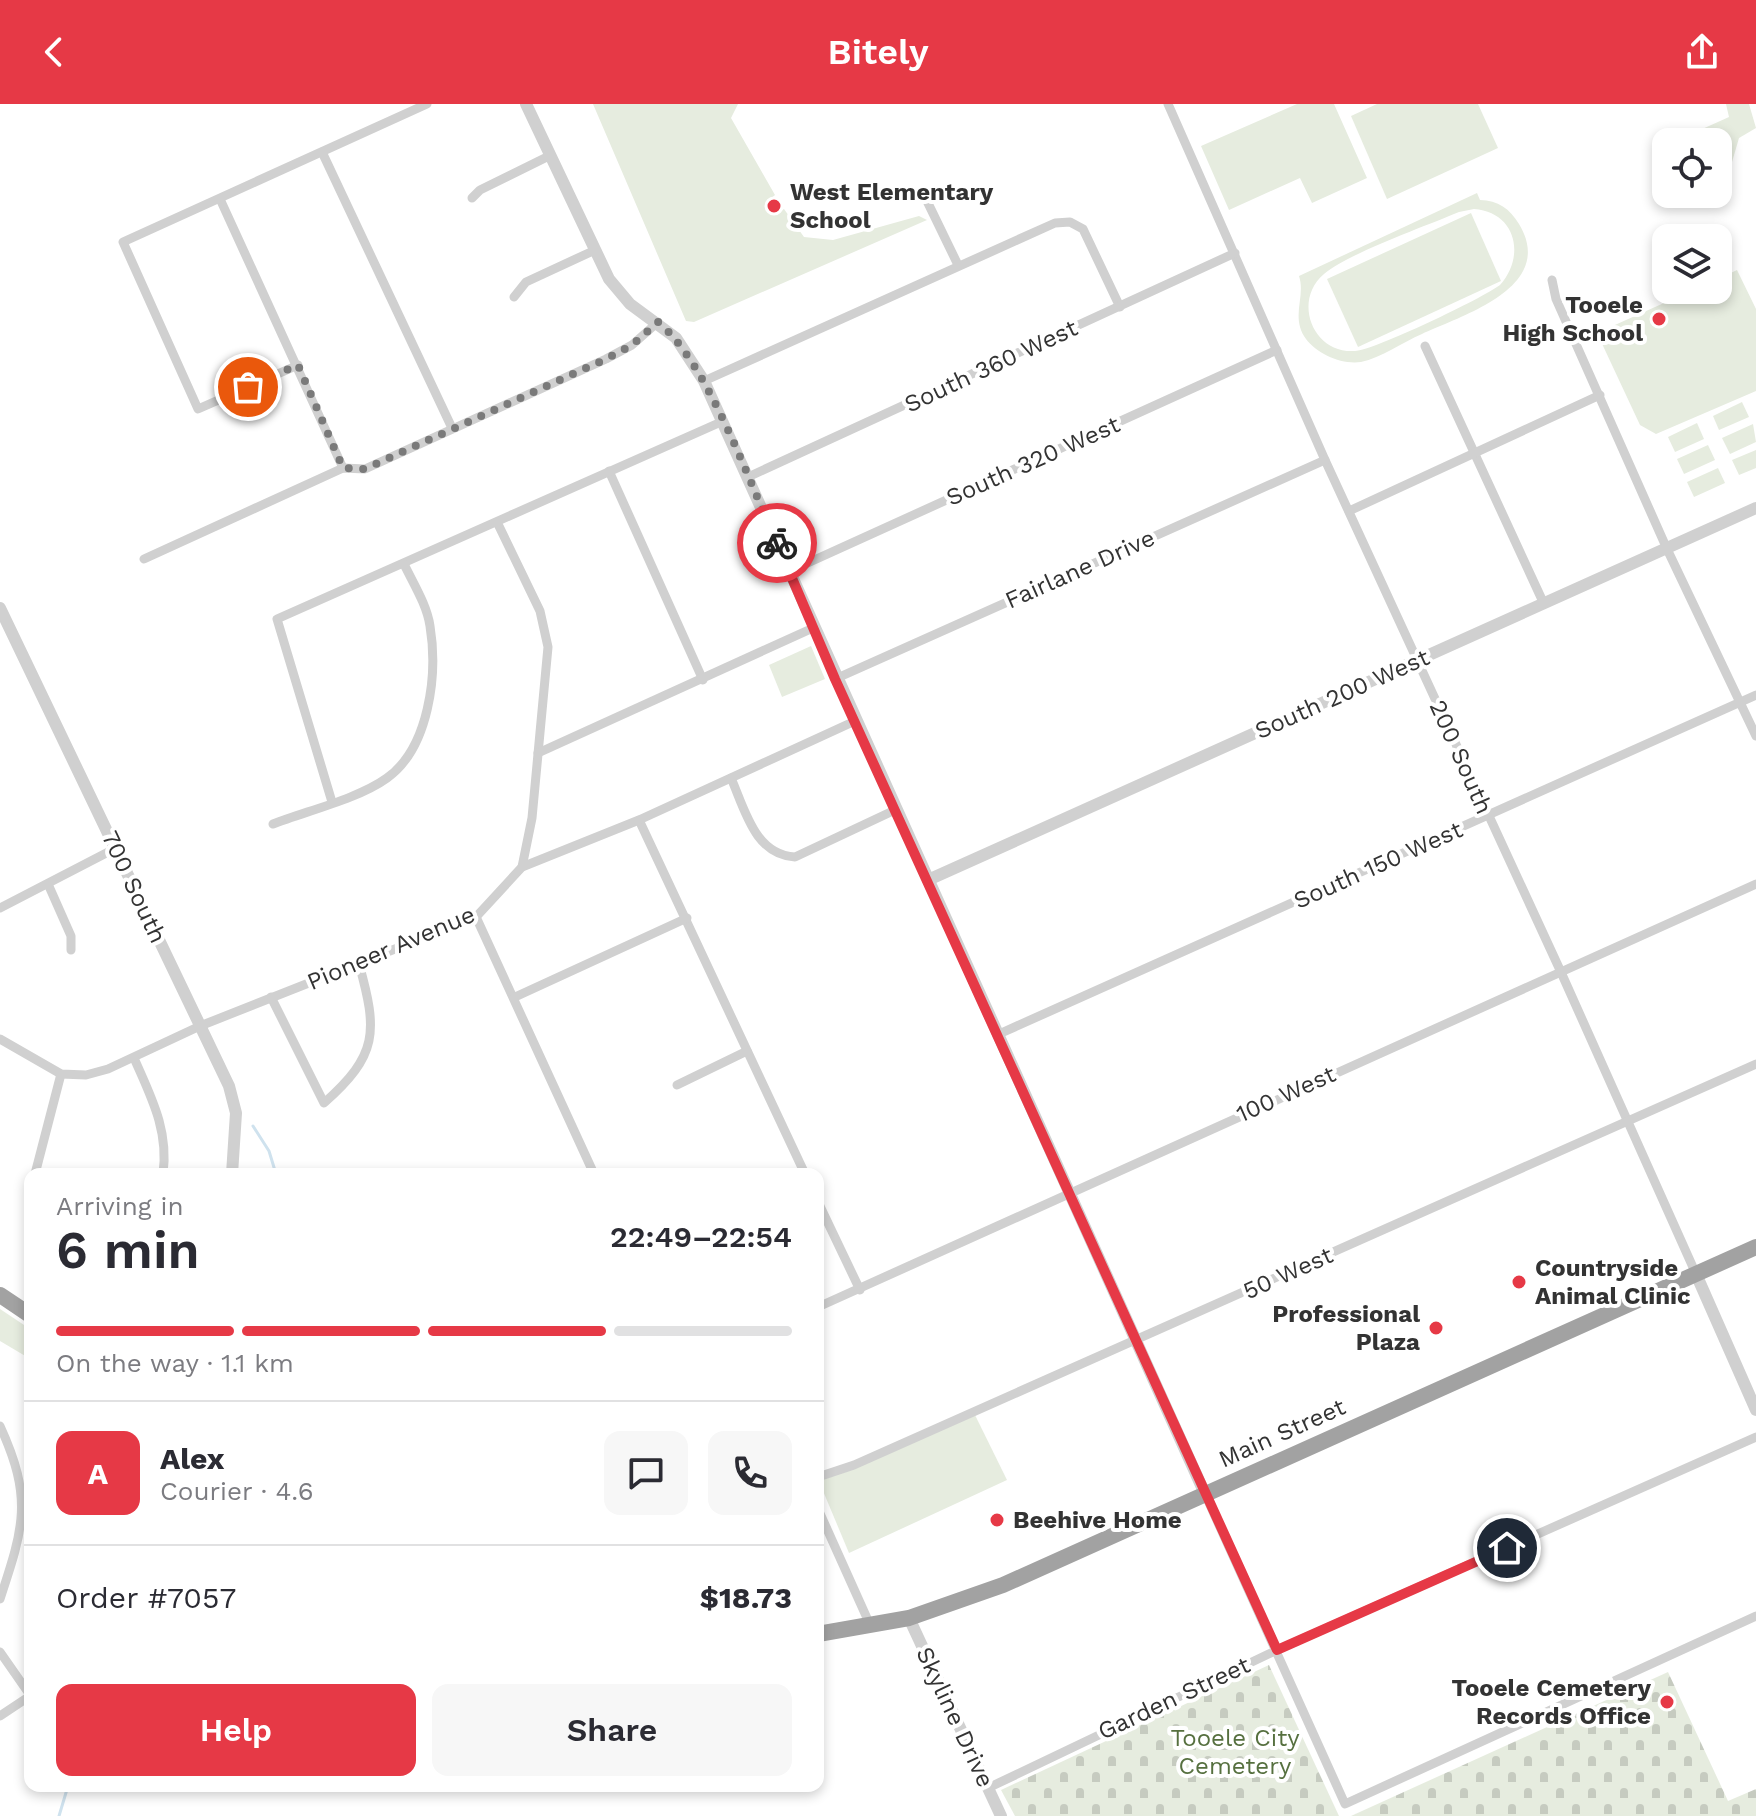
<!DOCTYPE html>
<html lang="en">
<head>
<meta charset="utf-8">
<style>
  body { margin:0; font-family:"Work Sans",sans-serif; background:#f7f7f7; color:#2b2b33; height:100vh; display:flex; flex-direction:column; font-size:30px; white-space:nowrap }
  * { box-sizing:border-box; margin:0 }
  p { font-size:26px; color:#7c7c81 }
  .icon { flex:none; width:44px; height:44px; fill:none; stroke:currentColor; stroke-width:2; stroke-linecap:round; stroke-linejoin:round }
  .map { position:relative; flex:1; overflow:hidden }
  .side { position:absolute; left:24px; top:1064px; width:800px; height:624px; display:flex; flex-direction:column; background:#fff; border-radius:16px; box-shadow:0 4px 12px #0003 }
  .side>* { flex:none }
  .controls { position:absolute; left:1652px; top:24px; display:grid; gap:16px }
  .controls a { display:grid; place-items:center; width:80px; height:80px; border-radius:16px; background:#fff; box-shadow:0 4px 12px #0003; font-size:40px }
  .pin { position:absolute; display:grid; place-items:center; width:68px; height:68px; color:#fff; margin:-34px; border:4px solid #fff; border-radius:50%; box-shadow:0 2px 8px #0007 }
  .courier { position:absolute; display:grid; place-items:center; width:80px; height:80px; margin:-40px; border:6px solid #e63946; border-radius:50%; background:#fff; color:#222; box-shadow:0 2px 10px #0007 }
  .headline em { font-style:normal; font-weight:600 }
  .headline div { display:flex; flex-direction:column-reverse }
  .headline { display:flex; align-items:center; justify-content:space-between; height:136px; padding:0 32px }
  h1 { font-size:52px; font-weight:600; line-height:60px }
  .bar { display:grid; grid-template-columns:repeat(4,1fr); gap:12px 8px; align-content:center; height:96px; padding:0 32px }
  .bar i { height:10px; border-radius:6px; background:#e1e1e2 }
  .bar .current { background:#e63946 }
  .bar p { grid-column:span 4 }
  .line { display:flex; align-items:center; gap:20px; padding:0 32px; border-top:2px solid #e1e1e2 }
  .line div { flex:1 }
  .round { display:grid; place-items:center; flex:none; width:84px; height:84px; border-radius:16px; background:#f7f7f7 }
  .primary-button { display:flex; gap:16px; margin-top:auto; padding:16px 32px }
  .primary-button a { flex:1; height:92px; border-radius:16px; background:#e63946; color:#fff; font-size:32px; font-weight:600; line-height:92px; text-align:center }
  .primary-button a+a { background:#f7f7f7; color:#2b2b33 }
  header { display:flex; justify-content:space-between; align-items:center; height:104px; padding:0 32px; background:#e63946; color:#fff; font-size:36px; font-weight:600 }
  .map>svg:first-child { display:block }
  .green { fill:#e6ecdf; fill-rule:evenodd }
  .cemetery { fill:url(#cemetery-stones) }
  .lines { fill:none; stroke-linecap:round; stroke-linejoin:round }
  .stream { stroke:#cfe2ee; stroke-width:3 }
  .minor { stroke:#d0d0d0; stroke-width:9 }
  .tertiary { stroke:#d0d0d0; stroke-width:12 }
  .trunk { stroke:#a2a2a2; stroke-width:16 }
  .done { stroke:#7a7a7a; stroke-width:8; stroke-dasharray:0 14.4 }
  .route { stroke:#e63946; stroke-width:10 }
  .poi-dot { fill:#e63946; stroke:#fff; stroke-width:3 }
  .labels { text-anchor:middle; stroke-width:8; stroke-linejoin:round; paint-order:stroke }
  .poi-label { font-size:24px; font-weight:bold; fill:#333; stroke:#fff; text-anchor:start }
  .street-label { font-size:24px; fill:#333; stroke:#fff }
  .park-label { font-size:24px; fill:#56703f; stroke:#fff }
</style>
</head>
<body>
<header><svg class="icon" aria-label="back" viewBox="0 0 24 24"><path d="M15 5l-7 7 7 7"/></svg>Bitely<svg class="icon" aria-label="share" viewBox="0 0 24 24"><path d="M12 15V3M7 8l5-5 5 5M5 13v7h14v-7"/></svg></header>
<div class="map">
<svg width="1756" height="1712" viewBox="0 0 1756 1712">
  <defs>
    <pattern id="cemetery-stones" width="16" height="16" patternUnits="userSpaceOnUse" patternTransform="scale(2)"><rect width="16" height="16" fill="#e6ecdf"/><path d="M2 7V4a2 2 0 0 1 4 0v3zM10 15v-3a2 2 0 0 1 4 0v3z" fill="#c6cbc0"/></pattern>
  </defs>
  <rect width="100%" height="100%" fill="#fff"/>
  <g class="green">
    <polygon points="593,0 738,0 731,14 775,91 767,98 774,110 784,105 804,133 833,136 919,112 927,116 694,218 686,217"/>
    <polygon points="1297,0 1334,0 1367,74 1312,99 1300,74 1229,106 1201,42"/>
    <polygon points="1377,0 1478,0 1498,44 1387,95 1351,12"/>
    <polygon points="1726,0 1749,0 1756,24 1739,34 1730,65 1718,59 1720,37 1704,36 1700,26 1729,13"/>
    <path d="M 1477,89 L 1480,96 C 1498,96 1510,105 1519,120 C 1557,183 1463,211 1422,230 C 1403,238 1381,254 1361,258 C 1342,261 1317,250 1306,235 C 1290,213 1306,193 1299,172 ZM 1474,105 C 1516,108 1526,152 1500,181 C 1483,194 1375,246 1355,247 C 1313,250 1292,197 1324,170 C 1351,148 1424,123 1459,108 Z"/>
    <polygon points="1471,109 1501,177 1358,243 1327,175"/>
    <polygon points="1737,166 1756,205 1756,287 1656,330 1640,321 1597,229 1693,186 1718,186 1718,175"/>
    <polygon points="1742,298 1749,313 1719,326 1713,312"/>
    <polygon points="1697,319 1704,335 1675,348 1668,333"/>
    <polygon points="1753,320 1756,338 1730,350 1722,334"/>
    <polygon points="1708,341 1715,356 1684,370 1677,355"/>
    <polygon points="1756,346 1756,364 1739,371 1732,356"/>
    <polygon points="1718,364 1725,379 1694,393 1687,378"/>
    <polygon points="811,542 825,575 782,593 769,561"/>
    <polygon points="0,1205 30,1225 27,1253 0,1237"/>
    <polygon points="975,1311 1007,1376 849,1449 818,1375"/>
  </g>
  <g class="cemetery">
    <polygon points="1269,1561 1339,1712 1015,1712 1001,1686"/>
    <polygon points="1668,1568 1728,1697 1756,1685 1756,1712 1351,1712"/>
  </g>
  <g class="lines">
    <g class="stream">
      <polyline points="253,1022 269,1047 276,1070"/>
      <polyline points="59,1712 68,1682"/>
    </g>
    <g class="minor">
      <polyline points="1168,0 1325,356 1560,866 1696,1170"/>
      <polyline points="322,48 452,324"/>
      <polyline points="472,94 480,86 549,52"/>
      <polyline points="220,95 343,364"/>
      <polyline points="927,97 958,161"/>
      <polyline points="1552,176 1556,195 1667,445 1756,632"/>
      <polyline points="514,193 526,178 593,147"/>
      <polyline points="1425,242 1544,500"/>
      <polyline points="298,261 198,305 123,138 427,0"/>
      <polyline points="704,277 1055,119 1070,118 1083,125 1120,203"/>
      <polyline points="609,367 703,576"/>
      <polyline points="748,373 1235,149"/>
      <polyline points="1349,407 1600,291"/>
      <polyline points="497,418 540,507 548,543 532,714 522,763"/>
      <polyline points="144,455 343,364 365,365 606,255 632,241 658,218"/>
      <polyline points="790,467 1277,246"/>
      <polyline points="835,575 1325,356"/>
      <polyline points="538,649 813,524"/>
      <path d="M 731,674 C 745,706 755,751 795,753 L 895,706"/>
      <polyline points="332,698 277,515 721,318"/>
      <polyline points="639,716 805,1070"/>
      <path d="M 273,720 C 306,707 358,695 387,674 C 429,644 438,571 430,522 C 427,501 413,479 404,460"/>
      <polyline points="48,780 71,832 71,846"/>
      <polyline points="0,804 116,744"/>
      <polyline points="476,813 594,1070"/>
      <path d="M 271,893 L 324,999 C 378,951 378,928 359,860"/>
      <polyline points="515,893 687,814"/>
      <polyline points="999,930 1756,591"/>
      <polyline points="0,935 61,970 86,971 108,965 200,922 476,813 522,763 639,716 855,617"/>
      <path d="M 134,954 C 151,993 169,1026 163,1070"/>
      <polyline points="677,981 747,947"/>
      <polyline points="35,1070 61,970"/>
      <polyline points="818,1098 860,1186"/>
      <polyline points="818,1203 1756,780"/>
      <path d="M 0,1322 C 33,1394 24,1423 0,1495"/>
      <polyline points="818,1373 854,1361 1756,960"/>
      <polyline points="1205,1390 1345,1700 1756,1512"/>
      <polyline points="818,1405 871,1523"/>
      <polyline points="0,1548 30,1591"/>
      <polyline points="0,1612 30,1592"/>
      <polyline points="988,1684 1277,1546 1756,1333"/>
    </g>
    <g class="tertiary">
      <polyline points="526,0 609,175 630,200 676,234 704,277 1205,1390"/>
      <polyline points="0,504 229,982 236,1009 232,1070"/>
      <polyline points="928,776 1756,404"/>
      <polyline points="1696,1170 1756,1306"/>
      <polyline points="909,1514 1001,1712"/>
    </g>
    <g class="trunk">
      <polyline points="0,1191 30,1211"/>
      <polyline points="818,1530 909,1514 1003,1481 1756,1143"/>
    </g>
  </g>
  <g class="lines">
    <path class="done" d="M 248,283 L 298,261 L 343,364 L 365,365 L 606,255 L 632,241 L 658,218 C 708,259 749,378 777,439"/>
    <polyline class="route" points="777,439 835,575 1277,1546 1507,1444"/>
  </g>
  <g class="poi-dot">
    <circle cx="774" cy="102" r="8"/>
    <circle cx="1659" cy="215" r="8"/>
    <circle cx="1519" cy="1178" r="8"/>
    <circle cx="1436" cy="1224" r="8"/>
    <circle cx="997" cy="1416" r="8"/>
    <circle cx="1667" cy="1598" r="8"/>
  </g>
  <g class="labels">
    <g class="poi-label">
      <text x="790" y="96">West Elementary<tspan x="790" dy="28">School</tspan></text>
      <text x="1643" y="209" text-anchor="end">Tooele<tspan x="1643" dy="28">High School</tspan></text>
      <text x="1535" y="1172">Countryside<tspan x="1535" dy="28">Animal Clinic</tspan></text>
      <text x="1420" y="1218" text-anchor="end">Professional<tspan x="1420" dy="28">Plaza</tspan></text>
      <text x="1013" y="1424">Beehive Home</text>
      <text x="1651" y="1592" text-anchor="end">Tooele Cemetery<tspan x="1651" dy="28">Records Office</tspan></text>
    </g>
    <g class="street-label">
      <text transform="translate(991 262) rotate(-25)" y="8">South 360 West</text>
      <text transform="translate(1033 357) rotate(-24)" y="8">South 320 West</text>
      <text transform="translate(1080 465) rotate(-24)" y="8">Fairlane Drive</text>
      <text transform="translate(1342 590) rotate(-24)" y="8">South 200 West</text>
      <text transform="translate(1461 653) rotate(66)" y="8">200 South</text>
      <text transform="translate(1378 761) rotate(-24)" y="8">South 150 West</text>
      <text transform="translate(134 783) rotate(65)" y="8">700 South</text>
      <text transform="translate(391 844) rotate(-23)" y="8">Pioneer Avenue</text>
      <text transform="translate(1286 990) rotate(-24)" y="8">100 West</text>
      <text transform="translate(1288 1169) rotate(-24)" y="8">50 West</text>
      <text transform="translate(1282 1329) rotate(-24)" y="8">Main Street</text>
      <text transform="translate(1174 1594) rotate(-25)" y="8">Garden Street</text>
      <text transform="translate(955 1613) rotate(65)" y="8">Skyline Drive</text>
    </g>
    <g class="park-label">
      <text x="1235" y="1642">Tooele City<tspan x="1235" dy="28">Cemetery</tspan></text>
    </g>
  </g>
</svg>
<div class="controls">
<a><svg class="icon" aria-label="locate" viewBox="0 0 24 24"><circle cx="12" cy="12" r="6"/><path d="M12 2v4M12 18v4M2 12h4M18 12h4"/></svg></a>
<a><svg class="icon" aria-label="layers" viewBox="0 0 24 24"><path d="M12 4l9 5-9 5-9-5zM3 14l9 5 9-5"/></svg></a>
</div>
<div class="pin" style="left:248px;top:283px;background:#ea580c"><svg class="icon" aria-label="bag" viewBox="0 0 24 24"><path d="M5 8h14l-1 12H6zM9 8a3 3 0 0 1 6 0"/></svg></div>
<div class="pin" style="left:1507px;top:1444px;background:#1f2937"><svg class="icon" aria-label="home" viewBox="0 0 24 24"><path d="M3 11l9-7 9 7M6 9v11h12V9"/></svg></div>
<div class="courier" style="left:777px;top:439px"><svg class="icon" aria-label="bike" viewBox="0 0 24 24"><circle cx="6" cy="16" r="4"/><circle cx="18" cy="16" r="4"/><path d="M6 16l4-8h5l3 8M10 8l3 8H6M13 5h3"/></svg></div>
<section class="side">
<div class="headline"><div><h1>6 min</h1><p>Arriving in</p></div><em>22:49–22:54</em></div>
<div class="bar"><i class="current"></i><i class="current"></i><i class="current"></i><i></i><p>On the way · 1.1 km</p></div>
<div class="line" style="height:144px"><b class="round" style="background:#e63946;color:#fff">A</b><div><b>Alex</b><p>Courier · 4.6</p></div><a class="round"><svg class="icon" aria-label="chat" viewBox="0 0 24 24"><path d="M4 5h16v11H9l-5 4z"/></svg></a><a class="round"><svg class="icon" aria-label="phone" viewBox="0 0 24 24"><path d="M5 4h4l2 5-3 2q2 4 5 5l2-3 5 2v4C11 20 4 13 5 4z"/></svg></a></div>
<div class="line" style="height:104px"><div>Order #7057</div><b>$18.73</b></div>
<div class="primary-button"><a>Help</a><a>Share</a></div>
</section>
</div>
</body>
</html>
